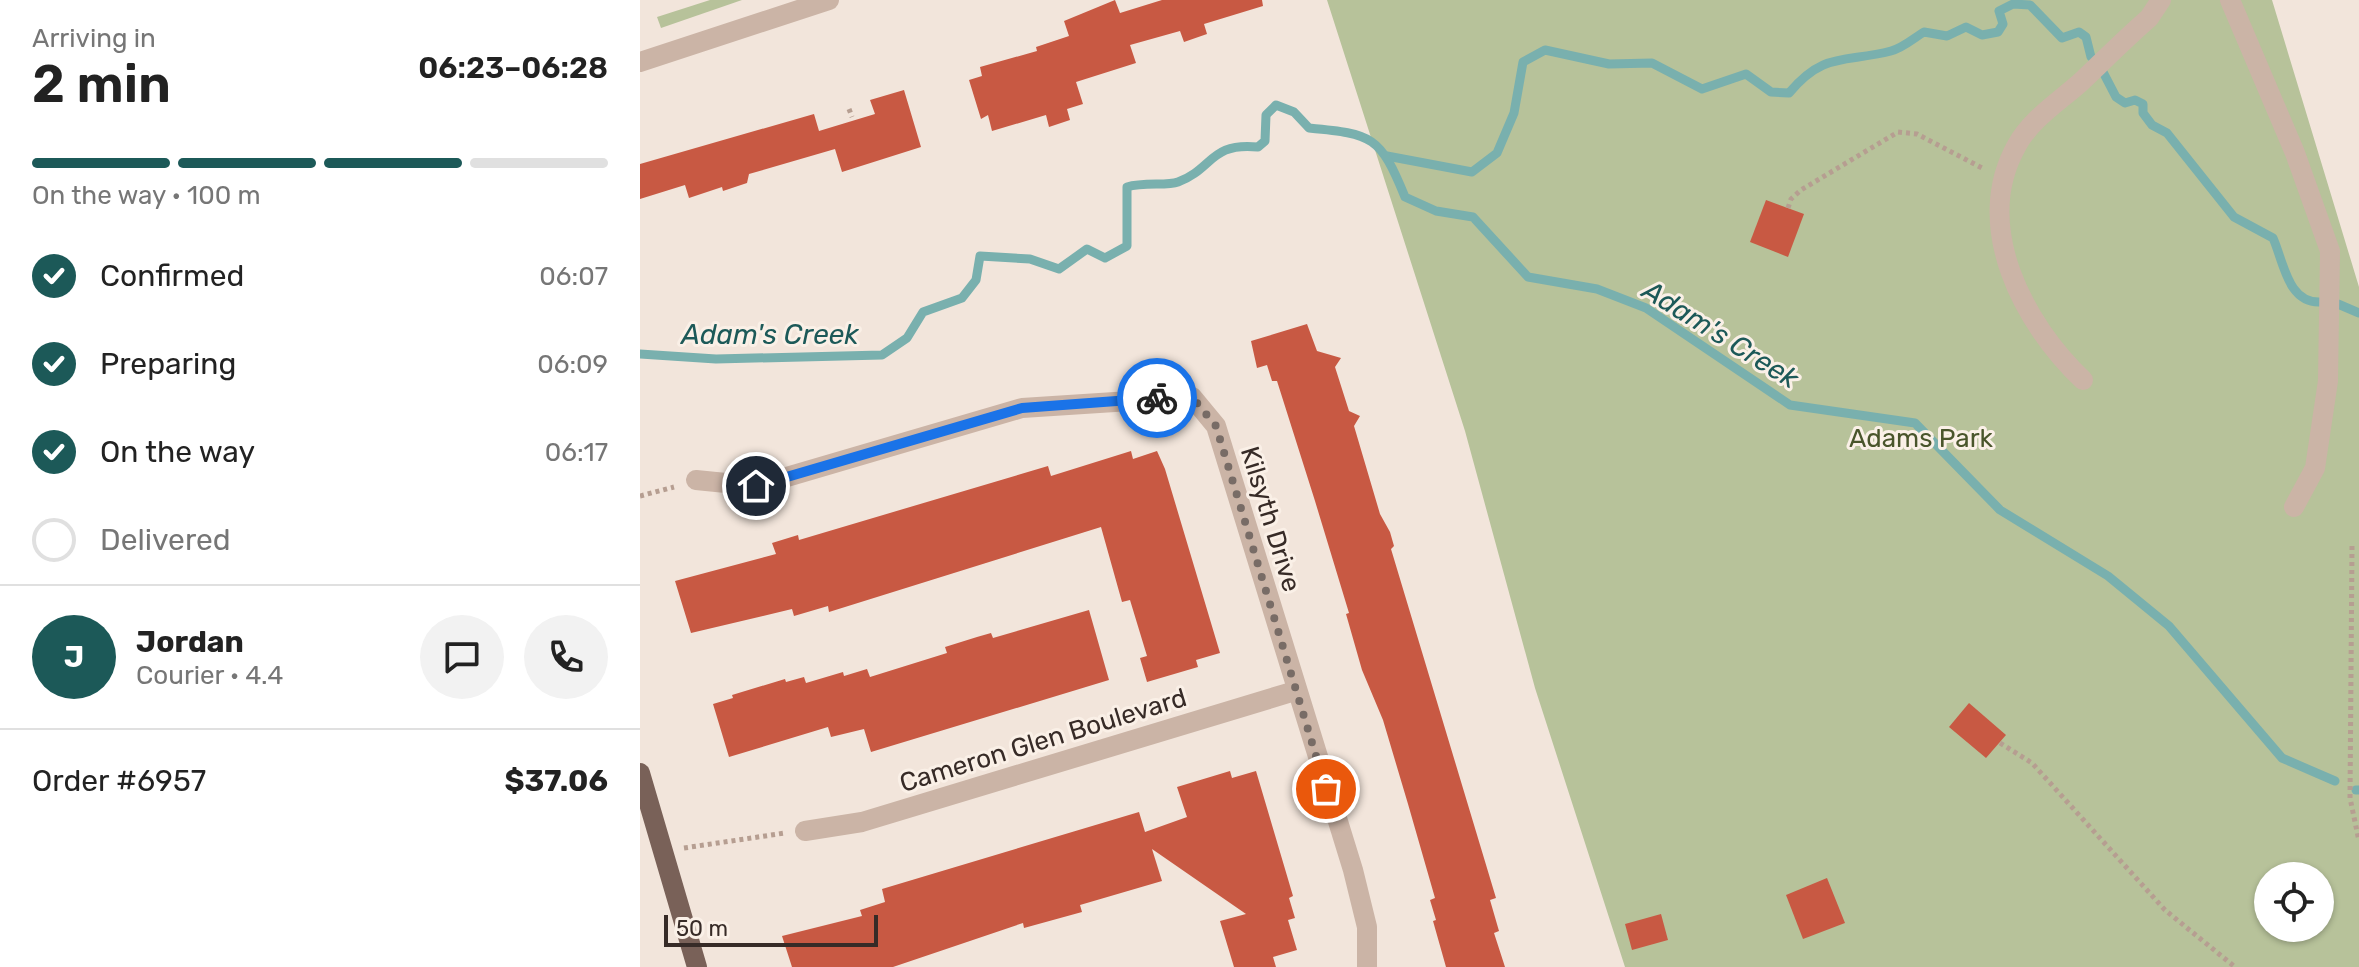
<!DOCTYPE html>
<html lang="en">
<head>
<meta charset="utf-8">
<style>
  body { margin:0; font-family:Rubik,sans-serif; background:#f2f2f2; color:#222; height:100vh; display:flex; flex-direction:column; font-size:30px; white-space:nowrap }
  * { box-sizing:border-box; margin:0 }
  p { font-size:26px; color:#767676 }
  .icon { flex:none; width:44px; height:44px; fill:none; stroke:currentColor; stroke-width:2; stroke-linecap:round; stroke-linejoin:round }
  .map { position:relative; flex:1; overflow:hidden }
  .sheet { display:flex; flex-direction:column; background:#fff; width:640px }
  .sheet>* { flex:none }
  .controls { position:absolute; left:1614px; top:862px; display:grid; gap:16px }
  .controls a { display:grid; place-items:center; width:80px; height:80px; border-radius:50%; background:#fff; box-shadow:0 2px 6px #0004; font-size:40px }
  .scale { position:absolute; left:24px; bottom:20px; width:214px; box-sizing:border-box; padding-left:8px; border:4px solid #372b27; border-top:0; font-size:22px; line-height:28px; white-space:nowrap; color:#372b27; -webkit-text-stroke:6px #faf0e7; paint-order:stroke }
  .pin { position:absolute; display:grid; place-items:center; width:68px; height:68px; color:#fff; margin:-34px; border:4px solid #fff; border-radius:50%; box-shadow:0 2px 8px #0007 }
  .courier { position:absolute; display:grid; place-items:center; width:80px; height:80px; margin:-40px; border:6px solid #1a73e8; border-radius:50%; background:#fff; color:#222; box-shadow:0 2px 10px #0007 }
  .summary em { font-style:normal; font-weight:600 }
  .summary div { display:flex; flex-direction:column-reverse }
  .summary { display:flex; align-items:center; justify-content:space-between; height:136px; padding:0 32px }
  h1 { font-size:52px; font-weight:600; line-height:60px }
  .bar { display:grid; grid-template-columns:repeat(4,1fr); gap:12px 8px; align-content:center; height:96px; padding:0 32px }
  .bar i { height:10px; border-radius:6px; background:#e0e0e0 }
  .bar .selected { background:#1c5958 }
  .bar p { grid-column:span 4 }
  .line { display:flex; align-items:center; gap:20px; padding:0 32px; border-top:2px solid #e0e0e0 }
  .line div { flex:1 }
  .round { display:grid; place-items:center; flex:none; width:84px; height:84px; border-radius:42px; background:#f2f2f2 }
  ol { padding:0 32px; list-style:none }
  li { display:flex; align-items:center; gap:24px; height:88px }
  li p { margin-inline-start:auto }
  li .icon { padding:8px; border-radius:50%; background:#1c5958; color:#fff; stroke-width:4 }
  li:last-child { color:#767676 }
  li i { width:44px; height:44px; border:4px solid #e0e0e0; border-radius:50% }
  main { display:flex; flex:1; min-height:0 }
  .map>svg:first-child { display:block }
  .green { fill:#b7c29a; fill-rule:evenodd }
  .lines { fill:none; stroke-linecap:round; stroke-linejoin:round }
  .stream { stroke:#79b0ae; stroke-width:9 }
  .building { fill:#c85943 }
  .path { stroke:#b69e91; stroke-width:5; stroke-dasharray:4 4; stroke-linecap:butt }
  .minor { stroke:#cbb4a6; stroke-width:20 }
  .major { stroke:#796158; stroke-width:20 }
  .done { stroke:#786c66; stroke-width:8; stroke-dasharray:0 14.4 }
  .route { stroke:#1a73e8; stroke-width:10 }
  .labels { text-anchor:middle; stroke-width:6; stroke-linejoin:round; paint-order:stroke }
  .park-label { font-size:26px; fill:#49552b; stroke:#faf0e7 }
  .street-label { font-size:26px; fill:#372b27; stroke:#faf0e7 }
  .water-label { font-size:28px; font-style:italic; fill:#1c5958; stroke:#faf0e7 }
</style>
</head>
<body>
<main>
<section class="sheet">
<div class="summary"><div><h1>2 min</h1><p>Arriving in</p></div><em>06:23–06:28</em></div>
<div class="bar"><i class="selected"></i><i class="selected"></i><i class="selected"></i><i></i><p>On the way · 100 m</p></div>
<ol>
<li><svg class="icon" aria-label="check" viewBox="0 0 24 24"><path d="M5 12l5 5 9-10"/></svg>Confirmed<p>06:07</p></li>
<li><svg class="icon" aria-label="check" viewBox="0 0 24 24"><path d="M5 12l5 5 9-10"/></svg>Preparing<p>06:09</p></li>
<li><svg class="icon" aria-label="check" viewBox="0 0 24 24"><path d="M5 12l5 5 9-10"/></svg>On the way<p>06:17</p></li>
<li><i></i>Delivered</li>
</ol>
<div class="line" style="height:144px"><b class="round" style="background:#1c5958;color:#fff">J</b><div><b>Jordan</b><p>Courier · 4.4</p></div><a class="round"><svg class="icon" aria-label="chat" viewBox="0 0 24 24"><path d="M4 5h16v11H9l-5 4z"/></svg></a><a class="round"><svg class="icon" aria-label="phone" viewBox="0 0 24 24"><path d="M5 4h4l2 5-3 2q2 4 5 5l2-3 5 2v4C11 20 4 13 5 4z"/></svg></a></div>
<div class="line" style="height:104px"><div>Order #6957</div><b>$37.06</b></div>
</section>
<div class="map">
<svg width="1719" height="967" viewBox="0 0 1719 967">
  <rect width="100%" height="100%" fill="#f2e5db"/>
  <g class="green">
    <polygon points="70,0 102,0 21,28 17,17"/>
    <path d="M 687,0 L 1632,0 L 1719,287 L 1719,967 L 985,967 L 895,688 L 825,431 ZM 1628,876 L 1680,876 L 1680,928 L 1628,928 Z"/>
  </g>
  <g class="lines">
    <g class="stream">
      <path d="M 1463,72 L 1476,97 L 1485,103 L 1495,100 L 1503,104 L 1503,113 L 1512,125 L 1527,133 L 1594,217 L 1633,238 C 1644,263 1648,304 1681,302"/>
      <path d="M 747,156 L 832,172 L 857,153 L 874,113 L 883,62 L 905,50 L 969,64 L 1012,63 L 1062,89 L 1106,74 L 1131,92 L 1149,93 C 1184,51 1205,63 1251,51 C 1263,48 1274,38 1284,32 L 1307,36 L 1326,27 L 1342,35 L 1358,32 L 1363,24 L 1359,11 L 1373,4 L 1390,5 L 1422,38 L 1439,32 L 1446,37 L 1451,57"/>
      <polyline points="1698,304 1719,313"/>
      <path d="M 0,354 L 76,359 L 242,355 L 267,338 L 283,312 L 322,298 L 336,280 L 340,256 L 390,259 L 419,269 L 447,249 L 465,258 L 487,246 L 487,187 C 504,182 527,186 538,182 C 573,169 570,142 618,147 L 625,141 L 626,115 L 636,105 L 654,112 L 669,128 C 733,134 740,136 765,197 L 796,211 L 833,217 L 888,277 L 957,289 L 1006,308 L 1150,405 L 1275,423 L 1360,510 L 1468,576 L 1529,626 L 1642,758 L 1695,781"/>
      <polyline points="1716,790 1719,790"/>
    </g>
  </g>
  <g class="building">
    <polygon points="475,0 480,13 522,0 622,0 623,6 564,24 567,34 544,42 540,31 490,45 496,63 436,82 443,104 427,109 430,120 409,127 406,115 352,131 348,115 341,119 329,80 342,76 340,67 397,51 396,47 429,36 424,21"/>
    <polygon points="264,90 281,147 202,172 195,149 109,174 107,183 83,191 82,187 49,198 45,185 0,199 0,164 174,114 179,131 235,114 230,100"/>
    <polygon points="1126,200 1164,214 1148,257 1110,242"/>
    <polygon points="667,324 677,351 701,358 695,367 709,411 720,416 714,426 740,514 750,532 754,546 751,549 856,898 850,900 859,931 854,933 865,967 806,967 793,921 796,920 790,900 795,898 768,804 743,720 722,670 706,614 709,613 675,501 637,381 632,381 627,365 617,368 611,341"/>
    <polygon points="491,451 493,459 517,451 525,469 580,653 556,660 558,667 507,682 500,658 507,656 490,600 482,602 461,527 189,612 188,606 154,616 152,609 51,633 35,581 136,554 132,543 158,535 159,540 408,466 411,476"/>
    <polygon points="449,610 469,680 231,752 224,729 191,737 188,727 89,757 73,704 93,698 92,695 145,679 146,682 164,677 166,683 203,672 204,676 227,669 230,677 307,653 305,647 337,637 351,633 353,638"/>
    <polygon points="1329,703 1366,735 1346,758 1309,727"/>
    <polygon points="590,771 592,778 616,771 653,896 649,898 655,918 648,920 657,950 633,957 636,967 594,967 580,921 606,914 512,849 522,881 440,905 442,912 384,928 383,923 253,967 152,967 142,936 222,916 220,910 245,902 242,889 499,812 505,832 547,817 537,787"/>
    <polygon points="1187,878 1205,923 1163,939 1146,895"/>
    <polygon points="1021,914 1028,940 992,950 985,924"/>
  </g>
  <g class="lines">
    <g class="path">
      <polyline points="209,109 212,117"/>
      <polyline points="1148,208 1151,199 1161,190 1258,132 1277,134 1344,169"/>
      <polyline points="0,496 34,487"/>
      <polyline points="1712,546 1710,798 1719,841"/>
      <polyline points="1360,743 1392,763 1525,910 1595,967"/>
      <polyline points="44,848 145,833"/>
    </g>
    <g class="minor">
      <polyline points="1590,0 1655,153 1690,251 1688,381 1675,468 1654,507"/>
      <polyline points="0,62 189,0"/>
      <path d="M 1443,380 C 1384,324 1331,226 1377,145 C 1391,119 1420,101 1442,81 C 1464,60 1486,38 1509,18 L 1521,0"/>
      <polyline points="56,480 116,486 382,408 552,397 576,426 713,870 727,927 727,967"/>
      <polyline points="165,831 222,822 655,691"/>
    </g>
    <polyline class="major" points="0,773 57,967"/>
  </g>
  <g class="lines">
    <polyline class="done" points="517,398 552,397 576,426 686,789"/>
    <polyline class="route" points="116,486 382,408 517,398"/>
  </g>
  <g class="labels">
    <g class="park-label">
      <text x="1281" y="447">Adams Park</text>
    </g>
    <g class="street-label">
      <text transform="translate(631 519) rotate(73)" y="9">Kilsyth Drive</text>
      <text transform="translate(403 740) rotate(-17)" y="9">Cameron Glen Boulevard</text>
    </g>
    <g class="water-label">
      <text x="130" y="344">Adam's Creek</text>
      <text transform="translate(1081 334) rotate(32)" y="10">Adam's Creek</text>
    </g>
  </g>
</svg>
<div class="controls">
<a><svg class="icon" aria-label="locate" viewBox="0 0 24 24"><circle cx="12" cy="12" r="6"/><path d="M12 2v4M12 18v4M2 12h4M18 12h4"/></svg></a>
</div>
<div class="scale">50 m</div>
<div class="pin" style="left:686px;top:789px;background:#ea580c"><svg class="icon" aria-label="bag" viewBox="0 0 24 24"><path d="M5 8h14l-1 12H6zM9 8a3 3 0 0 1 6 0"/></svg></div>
<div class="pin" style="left:116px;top:486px;background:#1f2937"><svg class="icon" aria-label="home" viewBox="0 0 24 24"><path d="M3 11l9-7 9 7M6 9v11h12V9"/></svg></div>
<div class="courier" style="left:517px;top:398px"><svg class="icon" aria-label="bike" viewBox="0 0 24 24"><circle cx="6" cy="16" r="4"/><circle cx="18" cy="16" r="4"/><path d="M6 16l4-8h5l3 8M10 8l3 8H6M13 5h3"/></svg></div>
</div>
</main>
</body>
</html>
